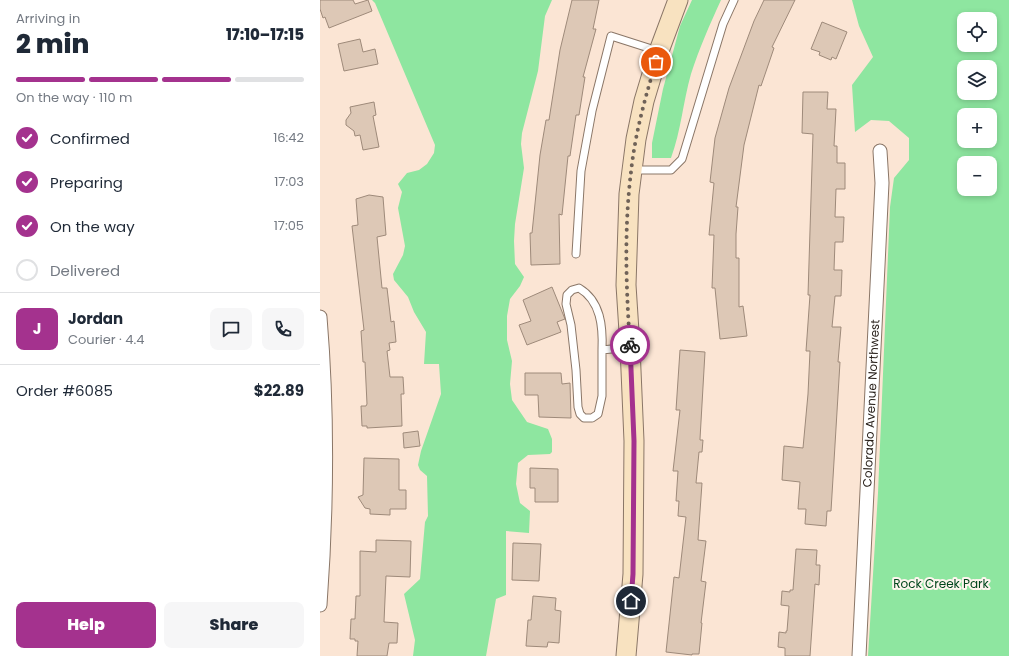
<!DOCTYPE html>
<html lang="en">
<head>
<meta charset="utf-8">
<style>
  body { margin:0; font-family:Poppins,sans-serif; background:#f6f6f7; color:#1f2937; height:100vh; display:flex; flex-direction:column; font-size:15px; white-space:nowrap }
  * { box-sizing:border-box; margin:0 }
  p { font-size:13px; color:#747a83 }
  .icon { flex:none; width:22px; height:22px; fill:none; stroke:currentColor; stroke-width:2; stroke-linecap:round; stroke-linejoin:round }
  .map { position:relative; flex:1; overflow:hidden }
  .details { display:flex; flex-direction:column; background:#fff; width:320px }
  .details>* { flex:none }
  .fabs { position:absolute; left:637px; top:12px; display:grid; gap:8px }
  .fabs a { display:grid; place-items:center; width:40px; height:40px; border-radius:8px; background:#fff; box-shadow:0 2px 6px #0003; font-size:20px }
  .pin { position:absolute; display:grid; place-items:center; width:34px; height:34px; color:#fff; margin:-17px; border:2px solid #fff; border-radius:50%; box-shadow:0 1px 4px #0007 }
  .courier { position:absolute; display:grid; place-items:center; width:40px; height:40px; margin:-20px; border:3px solid #a4328e; border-radius:50%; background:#fff; color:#222; box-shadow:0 1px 5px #0007 }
  .head em { font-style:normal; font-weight:800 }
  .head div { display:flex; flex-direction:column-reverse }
  .head { display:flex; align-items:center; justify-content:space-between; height:68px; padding:0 16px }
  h1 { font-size:26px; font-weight:800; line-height:30px }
  .bar { display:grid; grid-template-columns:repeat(4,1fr); gap:6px 4px; align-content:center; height:48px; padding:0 16px }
  .bar i { height:5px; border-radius:3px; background:#e0e1e3 }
  .bar .selected { background:#a4328e }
  .bar p { grid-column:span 4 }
  .line { display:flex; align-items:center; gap:10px; padding:0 16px; border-top:1px solid #e0e1e3 }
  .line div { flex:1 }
  .round { display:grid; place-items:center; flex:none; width:42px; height:42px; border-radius:8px; background:#f6f6f7 }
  ol { padding:0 16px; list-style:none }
  li { display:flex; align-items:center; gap:12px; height:44px }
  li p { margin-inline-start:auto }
  li .icon { padding:4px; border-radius:50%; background:#a4328e; color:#fff; stroke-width:4 }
  li:last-child { color:#747a83 }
  li i { width:22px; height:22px; border:2px solid #e0e1e3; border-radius:50% }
  .action { display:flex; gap:8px; margin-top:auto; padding:8px 16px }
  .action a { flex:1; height:46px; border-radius:8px; background:#a4328e; color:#fff; font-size:16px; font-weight:800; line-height:46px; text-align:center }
  .action a+a { background:#f6f6f7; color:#1f2937 }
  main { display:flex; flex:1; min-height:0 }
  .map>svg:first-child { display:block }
  .green { fill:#8ee6a0; fill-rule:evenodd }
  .building { fill:#ddc8b6; stroke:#9e8a7a }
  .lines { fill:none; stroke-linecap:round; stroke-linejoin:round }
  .service-casing { stroke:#8a7667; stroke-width:9 }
  .minor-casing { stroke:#8a7667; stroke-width:15 }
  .secondary-casing { stroke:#8a7667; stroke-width:21 }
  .service { stroke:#fff; stroke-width:7 }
  .minor { stroke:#fff; stroke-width:13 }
  .secondary { stroke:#f8e2c0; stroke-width:19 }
  .done { stroke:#6f6258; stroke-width:4; stroke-dasharray:0 7.2 }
  .route { stroke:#a4328e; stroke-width:5 }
  .labels { text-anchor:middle; stroke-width:4; stroke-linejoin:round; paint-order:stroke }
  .street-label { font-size:12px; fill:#231b15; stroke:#fef5ee }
  .park-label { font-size:12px; fill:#00461c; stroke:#fef5ee }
</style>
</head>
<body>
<main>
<section class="details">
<div class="head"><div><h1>2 min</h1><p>Arriving in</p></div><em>17:10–17:15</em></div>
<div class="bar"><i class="selected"></i><i class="selected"></i><i class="selected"></i><i></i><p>On the way · 110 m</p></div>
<ol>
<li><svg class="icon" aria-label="check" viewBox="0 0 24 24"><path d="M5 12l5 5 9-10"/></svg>Confirmed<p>16:42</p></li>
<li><svg class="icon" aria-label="check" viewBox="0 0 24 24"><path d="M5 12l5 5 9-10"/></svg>Preparing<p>17:03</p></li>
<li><svg class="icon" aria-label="check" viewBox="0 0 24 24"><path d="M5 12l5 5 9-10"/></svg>On the way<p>17:05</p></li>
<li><i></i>Delivered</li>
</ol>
<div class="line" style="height:72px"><b class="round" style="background:#a4328e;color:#fff">J</b><div><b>Jordan</b><p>Courier · 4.4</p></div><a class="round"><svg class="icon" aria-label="chat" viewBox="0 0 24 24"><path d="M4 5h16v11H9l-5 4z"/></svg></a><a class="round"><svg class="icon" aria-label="phone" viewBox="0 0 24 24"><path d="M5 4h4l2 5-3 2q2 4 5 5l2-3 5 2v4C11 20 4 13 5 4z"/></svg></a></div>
<div class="line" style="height:52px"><div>Order #6085</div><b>$22.89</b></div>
<div class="action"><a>Help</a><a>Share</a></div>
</section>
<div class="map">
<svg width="689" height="656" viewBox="0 0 689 656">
  <rect width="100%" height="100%" fill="#fbe5d4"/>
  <g class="green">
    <polygon points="52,0 232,0 225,16 218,71 202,133 201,144 204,168 195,224 194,241 195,264 204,277 200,286 190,299 187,316 187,340 192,361 190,384 192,400 207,422 228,429 232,439 232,452 230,454 208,455 198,463 196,484 200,503 210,511 209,533 186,531 186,595 176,599 166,656 93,656 95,640 84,594 100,579 105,522 108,516 107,476 100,470 98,465 101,451 121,394 119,364 104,364 106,332 94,312 88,297 74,280 73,274 83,255 85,246 78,208 82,192 78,184 87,173 99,170 107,164 114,153 115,145 55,3"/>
    <path d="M 372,0 L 401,0 C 390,24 379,49 371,74 C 363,102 361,131 351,158 L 332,158 L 332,143 L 343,89 L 360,26 Z"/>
    <path d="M 532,0 L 689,0 L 689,656 L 548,656 L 558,493 L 570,207 L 574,178 L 589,160 L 589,138 L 569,121 L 551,120 L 535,132 L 532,85 L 553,57 L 539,26 ZM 644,19 L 670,19 L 670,45 L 644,45 ZM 644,67 L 670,67 L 670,93 L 644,93 ZM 644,115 L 670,115 L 670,141 L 644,141 ZM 644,163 L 670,163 L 670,189 L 644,189 Z"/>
  </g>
  <g class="building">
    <polygon points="0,0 33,0 35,4 48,0 52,11 9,28 5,17 3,18 0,9"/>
    <polygon points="252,0 279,0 273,29 276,29 263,77 265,77 259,115 256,115 250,156 248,156 242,215 239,214 240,264 211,265 210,233 212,233 220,155 226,120 229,120 240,50"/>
    <polygon points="444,0 475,0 452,47 454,48 441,86 439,85 424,145 416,207 418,207 416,234 416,258 419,258 419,307 423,306 427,336 400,339 395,288 392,288 394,235 389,235 394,183 390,182 395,138 409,88 434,21"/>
    <polygon points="502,22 527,32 516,59 512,57 511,60 499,55 500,52 491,49"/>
    <polygon points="40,39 43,52 55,49 58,64 24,71 18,44"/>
    <polygon points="483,92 508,92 507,109 516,109 514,146 517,146 517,163 525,163 525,189 516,189 515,217 524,217 523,242 515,242 514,270 522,270 521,296 515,296 512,327 521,327 518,362 520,362 511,511 507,511 506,526 485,524 486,509 478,509 480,482 462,480 464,446 483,448 488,394 490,351 486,351 490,295 488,295 493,134 482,133"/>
    <polygon points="54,102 56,115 53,116 59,147 43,150 40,135 35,136 34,131 26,125 26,120 31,113 30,107"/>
    <polygon points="49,195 63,197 66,235 57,237 62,288 67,288 71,322 74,321 76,342 69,343 70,350 67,351 70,377 83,377 84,394 81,394 82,426 47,428 47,426 42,426 41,406 46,406 47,404 45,362 43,362 41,331 44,330 32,226 38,225 36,199"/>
    <polygon points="232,287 245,319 237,322 241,332 207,345 199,325 211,321 203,300"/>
    <polygon points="360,350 385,352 380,439 380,440 383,440 382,452 379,452 376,483 382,483 378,540 386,541 381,581 386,582 381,623 382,623 379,654 372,654 372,655 346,652 354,577 359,578 366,517 358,516 359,501 356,501 358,471 353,471 360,410 356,410"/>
    <polygon points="205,373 241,373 242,384 250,383 251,418 219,417 218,395 205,395"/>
    <polygon points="98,431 100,446 84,448 83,433"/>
    <polygon points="44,458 79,459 79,490 86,490 86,509 70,509 70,515 50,514 50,509 45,508 38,497 43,495"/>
    <polygon points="210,468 238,469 238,502 215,502 215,488 210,488"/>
    <polygon points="56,540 91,541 90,577 66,576 64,622 78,623 77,643 69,643 67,656 37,656 38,641 35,641 35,639 30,639 31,619 35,619 36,596 40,596 40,551 56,552"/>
    <polygon points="193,543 221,544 219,581 192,580"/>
    <polygon points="476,549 497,550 496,565 500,565 499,585 495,584 490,656 465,656 465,648 458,647 459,632 466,633 466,631 467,631 469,606 461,605 462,591 470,592 470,590 473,590"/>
    <polygon points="213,596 236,598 235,610 241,611 239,643 228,642 227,647 206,646 208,620 211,620"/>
  </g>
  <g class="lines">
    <g class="service-casing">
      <g id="service">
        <polyline points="313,170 351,170 362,159 403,24 414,0"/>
        <polyline points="256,254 261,171 272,111 291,36 338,51"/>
        <path d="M 282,350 C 283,327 281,301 259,288 L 252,290 L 247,295 L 246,304 L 251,325 L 256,370 L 258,407 L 260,414 L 264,418 L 272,418 L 278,414 L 282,396 L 282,350 L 310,347"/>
      </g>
    </g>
    <g class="minor-casing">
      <g id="minor">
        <path d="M 0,317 C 8,413 7,509 0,605"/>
        <path id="s1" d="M 539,656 L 562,183 L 560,151"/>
      </g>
    </g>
    <g class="secondary-casing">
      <polyline id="secondary" points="306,656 313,574 314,441 310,347 306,285 309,194 316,139 324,101 339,51 358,0"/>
    </g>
    <use href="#service" class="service"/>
    <use href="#minor" class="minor"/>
    <use href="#secondary" class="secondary"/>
  </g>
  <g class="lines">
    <path class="done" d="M 310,345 C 306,287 304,229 311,172 C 315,134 325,98 336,62"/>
    <polyline class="route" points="310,345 314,441 313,574 311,601"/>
  </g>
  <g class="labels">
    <g class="street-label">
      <text dy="4" stroke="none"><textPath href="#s1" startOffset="253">Colorado Avenue Northwest</textPath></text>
    </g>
    <g class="park-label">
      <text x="621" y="588">Rock Creek Park</text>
    </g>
  </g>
</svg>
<div class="fabs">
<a><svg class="icon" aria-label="locate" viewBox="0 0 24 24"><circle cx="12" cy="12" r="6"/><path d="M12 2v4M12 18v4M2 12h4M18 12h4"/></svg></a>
<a><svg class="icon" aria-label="layers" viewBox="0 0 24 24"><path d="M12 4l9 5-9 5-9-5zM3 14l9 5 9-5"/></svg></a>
<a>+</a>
<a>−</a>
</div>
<div class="pin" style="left:336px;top:62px;background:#ea580c"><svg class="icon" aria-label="bag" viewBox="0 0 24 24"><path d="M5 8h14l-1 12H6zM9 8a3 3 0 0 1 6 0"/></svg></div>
<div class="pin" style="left:311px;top:601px;background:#1f2937"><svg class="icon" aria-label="home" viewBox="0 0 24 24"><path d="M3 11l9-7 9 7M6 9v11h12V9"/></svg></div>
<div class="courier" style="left:310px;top:345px"><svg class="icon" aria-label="bike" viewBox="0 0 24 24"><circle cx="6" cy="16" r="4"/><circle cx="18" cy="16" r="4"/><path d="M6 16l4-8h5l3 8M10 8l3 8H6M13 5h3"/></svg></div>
</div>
</main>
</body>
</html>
